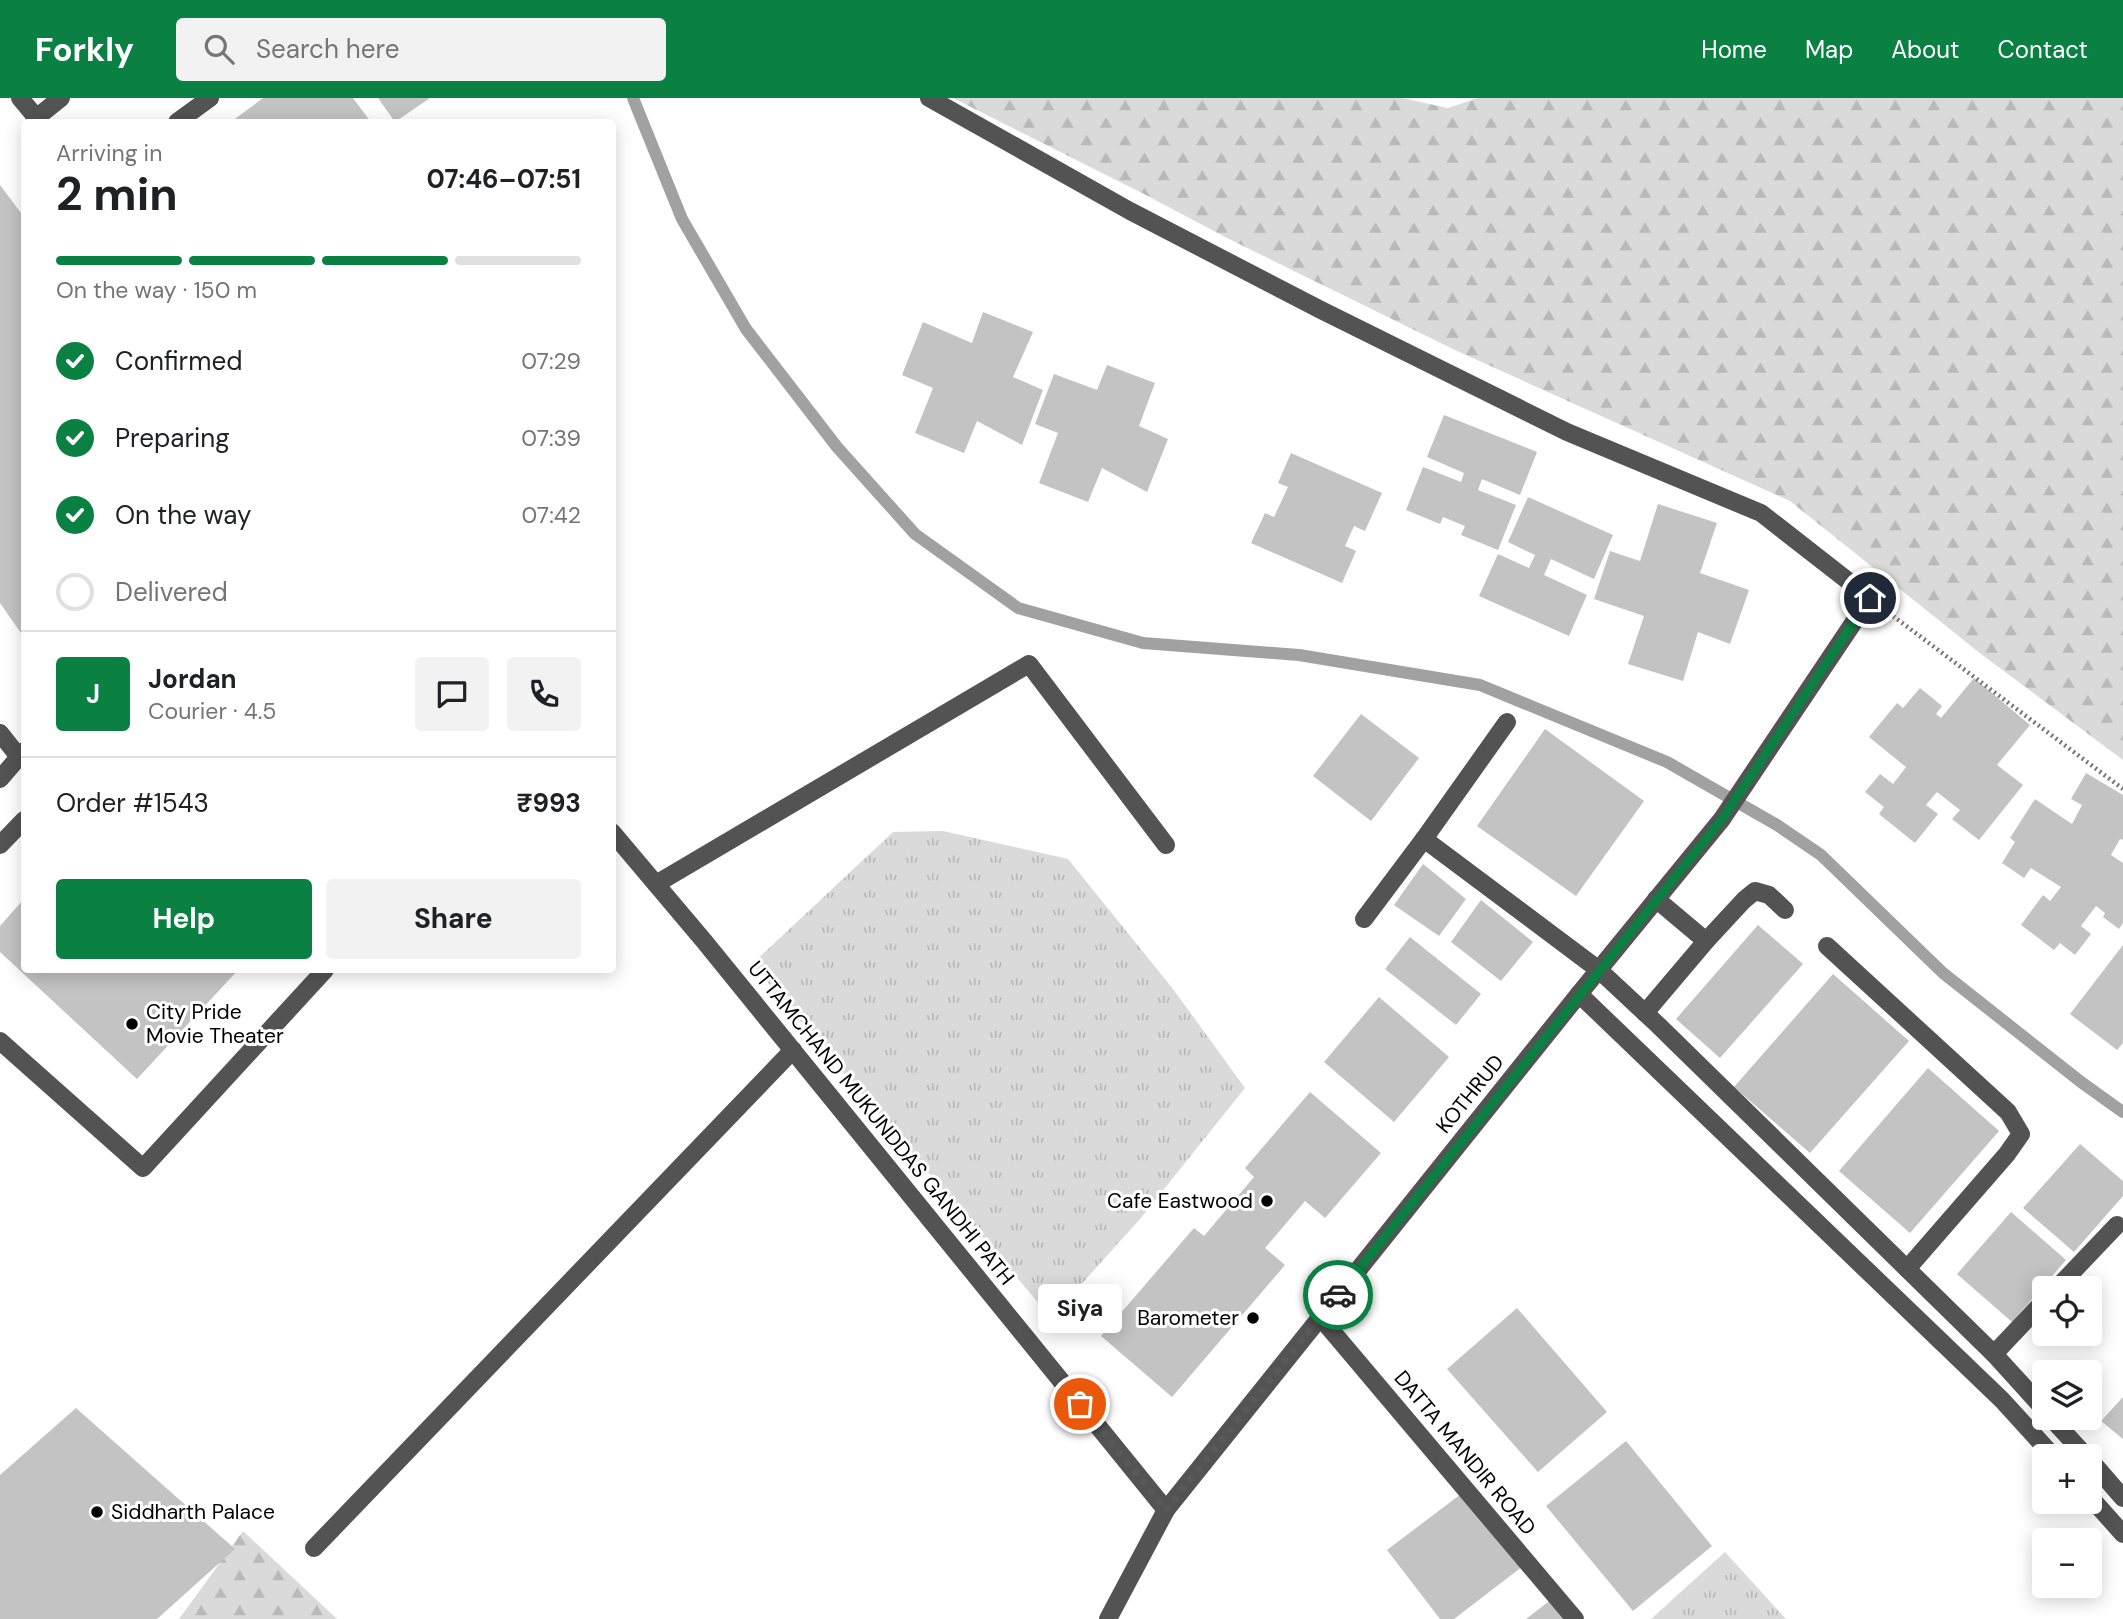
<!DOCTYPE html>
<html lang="en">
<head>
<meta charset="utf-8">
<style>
  body { margin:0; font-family:"DM Sans",sans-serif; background:#f2f2f2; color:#202124; height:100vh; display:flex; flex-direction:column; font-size:26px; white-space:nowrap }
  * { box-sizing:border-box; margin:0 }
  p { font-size:23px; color:#757577 }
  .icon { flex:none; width:38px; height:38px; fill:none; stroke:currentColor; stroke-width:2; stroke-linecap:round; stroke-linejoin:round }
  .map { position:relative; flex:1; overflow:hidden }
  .panel { position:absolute; left:21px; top:21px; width:595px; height:854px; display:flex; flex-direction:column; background:#fff; border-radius:7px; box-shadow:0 4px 18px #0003 }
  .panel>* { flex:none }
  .tools { position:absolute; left:2032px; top:1178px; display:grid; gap:14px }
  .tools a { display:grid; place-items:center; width:70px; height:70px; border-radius:7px; background:#fff; box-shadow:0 4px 18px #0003; font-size:35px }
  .pin { position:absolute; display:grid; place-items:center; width:60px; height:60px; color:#fff; margin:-30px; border:4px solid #fff; border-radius:50%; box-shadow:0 2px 7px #0007 }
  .courier { position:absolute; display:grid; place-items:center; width:70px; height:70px; margin:-35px; border:5px solid #0b8043; border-radius:50%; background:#fff; color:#222; box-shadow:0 2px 9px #0007 }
  .bubble { position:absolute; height:49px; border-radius:7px; background:#fff; box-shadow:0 4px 18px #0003; font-size:23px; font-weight:700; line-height:49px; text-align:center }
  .summary em { font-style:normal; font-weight:700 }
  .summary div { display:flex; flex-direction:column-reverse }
  .summary { display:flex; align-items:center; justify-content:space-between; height:119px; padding:0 35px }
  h1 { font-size:46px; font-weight:700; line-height:52px }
  .bar { display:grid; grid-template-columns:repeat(4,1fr); gap:10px 7px; align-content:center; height:84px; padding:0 35px }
  .bar i { height:9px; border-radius:5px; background:#e0e0e0 }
  .bar .current { background:#0b8043 }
  .bar p { grid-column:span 4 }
  .line { display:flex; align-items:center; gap:18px; padding:0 35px; border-top:2px solid #e0e0e0 }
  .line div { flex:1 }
  .round { display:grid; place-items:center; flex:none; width:74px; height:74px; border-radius:7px; background:#f2f2f2 }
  ol { padding:0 35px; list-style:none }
  li { display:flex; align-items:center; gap:21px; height:77px }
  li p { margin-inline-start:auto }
  li .icon { padding:7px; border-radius:50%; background:#0b8043; color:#fff; stroke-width:4 }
  li:last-child { color:#757577 }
  li i { width:38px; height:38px; border:4px solid #e0e0e0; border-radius:50% }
  .cta { display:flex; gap:14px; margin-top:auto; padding:14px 35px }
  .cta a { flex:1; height:80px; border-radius:7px; background:#0b8043; color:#fff; font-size:28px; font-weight:700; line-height:80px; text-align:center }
  .cta a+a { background:#f2f2f2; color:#202124 }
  header { display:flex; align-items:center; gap:42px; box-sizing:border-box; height:98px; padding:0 35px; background:#0b8043; color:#fff }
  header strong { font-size:33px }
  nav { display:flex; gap:38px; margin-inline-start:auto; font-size:24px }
  .search { width:490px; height:63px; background:#f2f2f2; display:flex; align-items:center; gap:18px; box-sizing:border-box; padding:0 24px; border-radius:7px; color:#757577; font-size:26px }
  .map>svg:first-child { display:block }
  .forest { fill:url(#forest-firs) }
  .park { fill:url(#park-tufts) }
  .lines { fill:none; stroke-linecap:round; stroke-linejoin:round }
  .stream { stroke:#a1a1a1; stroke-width:12 }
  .building { fill:#c3c3c3 }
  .path { stroke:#757575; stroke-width:4.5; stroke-dasharray:2 3.5; stroke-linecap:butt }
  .minor { stroke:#535353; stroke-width:18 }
  .done { stroke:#595959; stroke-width:7; stroke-dasharray:0 12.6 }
  .route { stroke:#0b8043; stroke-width:9 }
  .poi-dot { fill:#000; stroke:#fff; stroke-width:2.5 }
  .labels { text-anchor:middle; stroke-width:6; stroke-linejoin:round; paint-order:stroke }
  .poi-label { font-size:21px; fill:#000; stroke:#fff; text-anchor:start }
  .street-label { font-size:21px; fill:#000; stroke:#fff }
</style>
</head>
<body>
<header>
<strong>Forkly</strong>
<div class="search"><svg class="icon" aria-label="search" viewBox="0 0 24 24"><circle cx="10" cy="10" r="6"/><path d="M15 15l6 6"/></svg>Search here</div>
<nav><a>Home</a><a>Map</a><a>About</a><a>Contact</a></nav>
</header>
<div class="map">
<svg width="2123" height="1521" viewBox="0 0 2123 1521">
  <defs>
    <pattern id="forest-firs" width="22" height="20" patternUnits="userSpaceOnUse" patternTransform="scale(1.75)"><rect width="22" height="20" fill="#dadada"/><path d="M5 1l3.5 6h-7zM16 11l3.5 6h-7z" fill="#b9b9b9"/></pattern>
    <pattern id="park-tufts" width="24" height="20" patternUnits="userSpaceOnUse" patternTransform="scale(1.75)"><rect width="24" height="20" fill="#dadada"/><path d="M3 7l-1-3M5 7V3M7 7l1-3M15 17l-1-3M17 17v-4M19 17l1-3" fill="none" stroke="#b9b9b9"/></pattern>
  </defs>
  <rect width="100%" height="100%" fill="#fff"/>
  <g class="forest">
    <polygon points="953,0 1402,0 1448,10 1478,0 2123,0 2123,662 1981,556 1790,403 1457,253 1227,140 1144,96"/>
    <polygon points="243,1433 337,1521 179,1521"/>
  </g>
  <g class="park">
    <polygon points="943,733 1068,761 1173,891 1245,990 1140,1121 1051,1220 752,866 893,734"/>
    <polygon points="1725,1454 1786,1521 1651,1521"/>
  </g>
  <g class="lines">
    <polyline class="stream" points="633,0 682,121 746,231 837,349 915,436 1018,510 1143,545 1299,557 1480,587 1667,664 1777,727 1821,757 1943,875 2081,984 2123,1014"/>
  </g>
  <g class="building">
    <polygon points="263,0 353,0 371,24 231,24"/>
    <polygon points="378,0 430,0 395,24"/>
    <polygon points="0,87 24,119 24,536 23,538 0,505"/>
    <polygon points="983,214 1033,234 1013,279 1043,292 1022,347 977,323 964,355 915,335 933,290 902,277 923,224 972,245"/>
    <polygon points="1107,267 1155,285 1139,328 1168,341 1147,394 1102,370 1088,404 1039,385 1058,335 1035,326 1054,276 1097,292"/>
    <polygon points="1444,317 1537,354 1520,397 1482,381 1478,392 1516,407 1498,452 1461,437 1465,428 1443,419 1440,426 1406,412 1423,369 1461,384 1464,375 1427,359"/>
    <polygon points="1291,355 1382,395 1365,433 1354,428 1345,448 1356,453 1342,485 1251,445 1265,415 1274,419 1288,389 1278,385"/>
    <polygon points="1528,399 1613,437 1594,481 1551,461 1544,477 1587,497 1569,538 1479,498 1498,456 1529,470 1535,457 1508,444"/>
    <polygon points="1658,406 1717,425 1700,475 1749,492 1730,546 1698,534 1683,583 1628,566 1644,518 1594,501 1610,453 1640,463"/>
    <polygon points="1974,580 2030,627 1997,667 2023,687 1979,742 1952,721 1960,712 1937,694 1926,707 1938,716 1915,745 1879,716 1884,709 1865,694 1880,676 1893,686 1906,669 1869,639 1897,605 1903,610 1920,590 1942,608 1936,616 1941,620"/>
    <polygon points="1361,616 1419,660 1371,723 1313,678"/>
    <polygon points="1545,631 1644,703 1576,798 1477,728"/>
    <polygon points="2086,675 2123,697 2123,742 2120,741 2111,757 2123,765 2123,825 2119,831 2103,819 2105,815 2096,808 2081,828 2091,836 2075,857 2060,845 2054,852 2021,827 2043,797 2050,803 2061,789 2031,770 2024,780 2002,765 2015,744 2010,740 2035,701 2072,726 2082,707 2071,701"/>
    <polygon points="1423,766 1466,801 1439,838 1394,807"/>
    <polygon points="24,801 24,872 238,872 137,981 0,854 0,828"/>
    <polygon points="1481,802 1533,844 1501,883 1451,844"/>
    <polygon points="1758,827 1803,866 1720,960 1676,921"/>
    <polygon points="1410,839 1481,896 1456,927 1385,871"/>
    <polygon points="2123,847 2123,945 2117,952 2070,916"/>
    <polygon points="1833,876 1909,943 1810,1055 1734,989"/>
    <polygon points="1379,899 1449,959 1394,1024 1324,964"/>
    <polygon points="1928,970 1999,1033 1910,1135 1839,1073"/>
    <polygon points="1310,994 1381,1055 1325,1120 1305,1103 1265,1150 1285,1167 1172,1299 1101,1238 1194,1130 1204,1138 1254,1079 1245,1070"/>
    <polygon points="2080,1046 2123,1083 2123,1098 2074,1154 2023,1110"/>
    <polygon points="2011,1114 2066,1162 2012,1224 1957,1176"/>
    <polygon points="1517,1210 1607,1314 1538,1374 1447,1271"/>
    <polygon points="2123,1299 2123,1341 2101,1323"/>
    <polygon points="76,1310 235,1451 157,1521 0,1521 0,1377"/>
    <polygon points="1626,1343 1712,1448 1633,1513 1546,1408"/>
    <polygon points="1465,1393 1523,1468 1454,1521 1440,1521 1387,1452"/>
    <polygon points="1552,1501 1568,1521 1526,1521"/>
  </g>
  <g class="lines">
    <polyline class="path" points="1893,518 2123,691"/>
    <g class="minor">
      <polyline points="20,0 40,24"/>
      <polyline points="929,0 1130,113 1321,212 1567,334 1761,415 1870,500 1722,721 1579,896 1166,1412 1108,1521"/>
      <polyline points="36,20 61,0"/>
      <polyline points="177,24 210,0"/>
      <polyline points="1507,624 1424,741 1599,872 1658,927 1994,1256 2044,1311"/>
      <polyline points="0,635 19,659"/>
      <polyline points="0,681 24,653"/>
      <polyline points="612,734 704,843 1166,1412"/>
      <polyline points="0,747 24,722"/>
      <polyline points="656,786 1029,566 1166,747"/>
      <polyline points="1656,801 1706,843"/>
      <polyline points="1364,821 1424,741"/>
      <polyline points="1827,848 2008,1014 2021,1036 2007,1056 1907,1171"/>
      <polyline points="1579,896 2002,1302 2053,1358"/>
      <polyline points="1645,915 1706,843 1744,802 1755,793 1769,797 1785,812"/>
      <polyline points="0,943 143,1070 325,872"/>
      <polyline points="2057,1190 2117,1127"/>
      <polyline points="1320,1219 1575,1521"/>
      <polyline points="1994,1256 2044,1203"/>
      <polyline points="2051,1320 2086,1358"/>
      <polyline points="2090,1362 2123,1400"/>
      <polyline points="2090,1399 2123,1436"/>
      <polyline points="314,1450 793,952"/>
    </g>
  </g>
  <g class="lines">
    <polyline class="done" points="1080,1306 1166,1412 1338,1197"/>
    <polyline class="route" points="1338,1197 1722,721 1870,500"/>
  </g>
  <g class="poi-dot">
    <circle cx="132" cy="926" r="7"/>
    <circle cx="1267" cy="1103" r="7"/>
    <circle cx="1253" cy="1220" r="7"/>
    <circle cx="97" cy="1414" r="7"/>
  </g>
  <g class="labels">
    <g class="poi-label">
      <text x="146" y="921">City Pride<tspan x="146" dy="24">Movie Theater</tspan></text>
      <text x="1253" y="1110" text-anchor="end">Cafe Eastwood</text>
      <text x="1239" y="1227" text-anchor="end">Barometer</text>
      <text x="111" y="1421">Siddharth Palace</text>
    </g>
    <g class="street-label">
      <text transform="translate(1470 996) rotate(-51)" y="7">KOTHRUD</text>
      <text transform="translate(881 1025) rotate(51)" y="7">UTTAMCHAND MUKUNDDAS GANDHI PATH</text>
      <text transform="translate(1465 1355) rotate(50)" y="7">DATTA MANDIR ROAD</text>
    </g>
  </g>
</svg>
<div class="tools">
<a><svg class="icon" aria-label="locate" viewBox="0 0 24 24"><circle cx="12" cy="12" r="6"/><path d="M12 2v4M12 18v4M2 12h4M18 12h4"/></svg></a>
<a><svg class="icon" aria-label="layers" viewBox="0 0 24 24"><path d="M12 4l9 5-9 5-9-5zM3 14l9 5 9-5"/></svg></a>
<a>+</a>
<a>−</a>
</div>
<div class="pin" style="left:1080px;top:1306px;background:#ea580c"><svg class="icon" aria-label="bag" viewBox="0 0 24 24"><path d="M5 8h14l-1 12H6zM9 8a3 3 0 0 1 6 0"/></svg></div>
<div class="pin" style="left:1870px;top:500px;background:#1f2937"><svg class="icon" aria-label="home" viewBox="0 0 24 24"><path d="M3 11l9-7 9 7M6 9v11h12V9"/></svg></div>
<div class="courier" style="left:1338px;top:1197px"><svg class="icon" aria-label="car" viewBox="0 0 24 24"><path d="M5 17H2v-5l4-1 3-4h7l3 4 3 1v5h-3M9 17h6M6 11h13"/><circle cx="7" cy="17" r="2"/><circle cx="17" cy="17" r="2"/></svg></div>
<div class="bubble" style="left:1038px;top:1186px;width:84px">Siya</div>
<section class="panel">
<div class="summary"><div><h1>2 min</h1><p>Arriving in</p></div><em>07:46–07:51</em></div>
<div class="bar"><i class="current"></i><i class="current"></i><i class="current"></i><i></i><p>On the way · 150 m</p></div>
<ol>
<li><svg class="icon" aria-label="check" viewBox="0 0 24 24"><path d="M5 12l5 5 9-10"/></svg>Confirmed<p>07:29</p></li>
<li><svg class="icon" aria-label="check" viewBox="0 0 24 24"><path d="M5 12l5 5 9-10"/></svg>Preparing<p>07:39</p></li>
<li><svg class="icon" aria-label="check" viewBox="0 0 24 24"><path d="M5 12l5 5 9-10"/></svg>On the way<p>07:42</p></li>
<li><i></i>Delivered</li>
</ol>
<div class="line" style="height:126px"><b class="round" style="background:#0b8043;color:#fff">J</b><div><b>Jordan</b><p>Courier · 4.5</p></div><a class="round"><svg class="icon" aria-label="chat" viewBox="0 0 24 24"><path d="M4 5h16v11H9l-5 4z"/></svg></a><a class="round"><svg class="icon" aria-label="phone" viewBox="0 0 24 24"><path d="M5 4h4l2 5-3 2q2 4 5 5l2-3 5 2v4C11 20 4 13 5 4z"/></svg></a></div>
<div class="line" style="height:91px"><div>Order #1543</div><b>₹993</b></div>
<div class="cta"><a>Help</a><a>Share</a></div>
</section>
</div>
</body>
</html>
